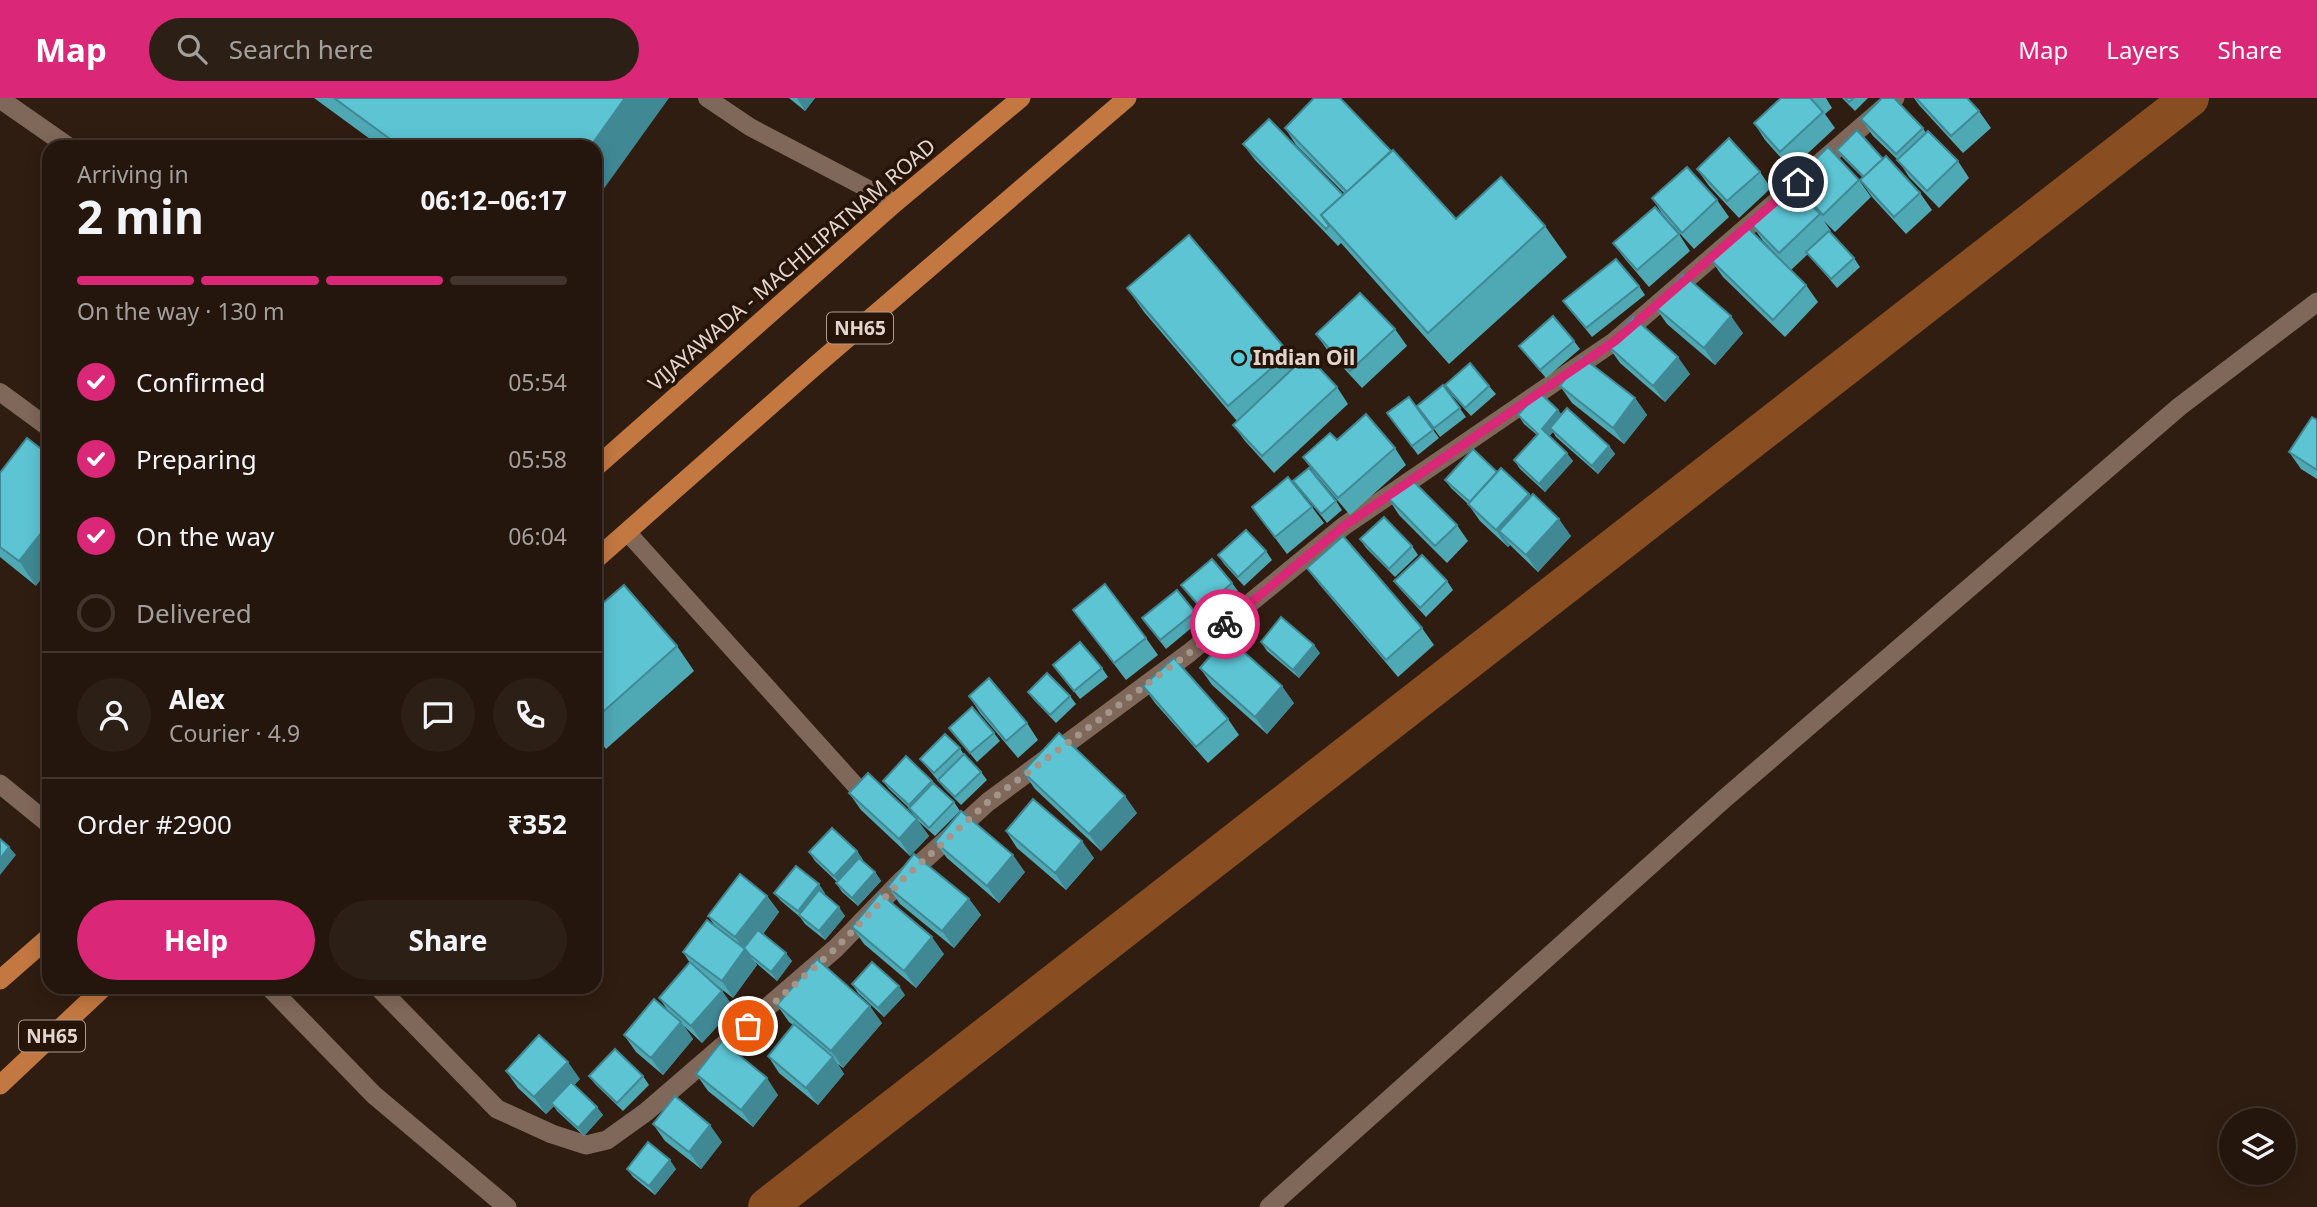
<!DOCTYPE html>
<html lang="en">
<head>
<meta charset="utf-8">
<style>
  body { margin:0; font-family:"Noto Sans",sans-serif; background:#2c1f16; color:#f1f3f6; height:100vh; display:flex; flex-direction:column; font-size:26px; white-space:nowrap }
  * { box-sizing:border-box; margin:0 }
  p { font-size:23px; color:#a39f9d }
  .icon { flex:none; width:38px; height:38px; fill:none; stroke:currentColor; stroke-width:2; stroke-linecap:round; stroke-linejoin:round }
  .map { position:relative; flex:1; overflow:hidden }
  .side { position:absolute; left:42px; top:42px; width:560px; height:854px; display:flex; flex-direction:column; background:#24160d; border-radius:21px; box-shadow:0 4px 18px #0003,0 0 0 2px #41352e }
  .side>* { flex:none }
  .buttons { position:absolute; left:2219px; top:1010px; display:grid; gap:14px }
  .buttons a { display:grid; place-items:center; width:77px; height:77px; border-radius:50%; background:#24160d; box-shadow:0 4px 18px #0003,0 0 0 2px #41352e; font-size:35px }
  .pin { position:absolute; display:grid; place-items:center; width:60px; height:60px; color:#fff; margin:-30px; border:4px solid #fff; border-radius:50%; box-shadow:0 2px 7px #0007 }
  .courier { position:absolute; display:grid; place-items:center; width:70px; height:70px; margin:-35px; border:5px solid #db2777; border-radius:50%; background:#fff; color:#222; box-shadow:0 2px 9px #0007 }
  .summary em { font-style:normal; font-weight:700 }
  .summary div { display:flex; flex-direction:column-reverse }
  .summary { display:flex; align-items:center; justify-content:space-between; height:119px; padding:0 35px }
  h1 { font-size:46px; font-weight:700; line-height:52px }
  .bar { display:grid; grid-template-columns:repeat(4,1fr); gap:10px 7px; align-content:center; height:84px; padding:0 35px }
  .bar i { height:9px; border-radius:5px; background:#41352e }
  .bar .selected { background:#db2777 }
  .bar p { grid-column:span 4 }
  .line { display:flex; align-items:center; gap:18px; padding:0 35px; border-top:2px solid #41352e }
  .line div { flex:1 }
  .round { display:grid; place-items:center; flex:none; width:74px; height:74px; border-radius:37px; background:#2c1f16 }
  ol { padding:0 35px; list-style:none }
  li { display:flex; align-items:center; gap:21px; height:77px }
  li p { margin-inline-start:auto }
  li .icon { padding:7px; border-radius:50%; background:#db2777; color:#fff; stroke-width:4 }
  li:last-child { color:#a39f9d }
  li i { width:38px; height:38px; border:4px solid #41352e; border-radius:50% }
  .primary-button { display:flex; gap:14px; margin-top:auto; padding:14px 35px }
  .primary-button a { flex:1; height:80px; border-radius:42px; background:#db2777; color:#fff; font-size:28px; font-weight:700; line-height:80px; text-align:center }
  .primary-button a+a { background:#2c1f16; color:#f1f3f6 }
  header { display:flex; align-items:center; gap:42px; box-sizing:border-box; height:98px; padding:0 35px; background:#db2777; color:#fff }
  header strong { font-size:33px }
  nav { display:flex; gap:38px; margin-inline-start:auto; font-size:24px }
  .search { width:490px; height:63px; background:#2c1f16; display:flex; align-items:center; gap:18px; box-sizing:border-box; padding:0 24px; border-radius:38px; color:#a39f9d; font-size:26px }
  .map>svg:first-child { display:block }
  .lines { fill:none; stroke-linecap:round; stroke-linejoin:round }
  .canal { stroke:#884e22; stroke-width:38 }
  .service { stroke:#7f685a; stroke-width:18 }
  .minor { stroke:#7f685a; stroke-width:19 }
  .tertiary { stroke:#7f685a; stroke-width:19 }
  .trunk { stroke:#c37841; stroke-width:19 }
  .wall { fill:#4fa9b5 }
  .shaded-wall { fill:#408994 }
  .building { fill:#5cc4d3; stroke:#408994; stroke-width:2 }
  .done { stroke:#a4958b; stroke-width:7; stroke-dasharray:0 12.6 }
  .route { stroke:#db2777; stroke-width:9 }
  .poi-dot { fill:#53cbdb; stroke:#261408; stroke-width:2.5 }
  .labels { text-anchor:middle; stroke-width:7; stroke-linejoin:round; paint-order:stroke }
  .shield { fill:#261408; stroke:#aa9b92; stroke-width:2 }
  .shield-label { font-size:19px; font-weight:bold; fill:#e2d5cd }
  .street-label { font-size:21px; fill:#e2d5cd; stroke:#261408 }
  .poi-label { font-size:21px; font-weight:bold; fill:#e2d5cd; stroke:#261408; text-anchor:start }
</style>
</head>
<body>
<header>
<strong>Map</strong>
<div class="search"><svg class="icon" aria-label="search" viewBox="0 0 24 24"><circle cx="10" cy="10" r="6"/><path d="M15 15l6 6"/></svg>Search here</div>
<nav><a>Map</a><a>Layers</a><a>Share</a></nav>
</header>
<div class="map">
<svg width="2317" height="1109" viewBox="0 0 2317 1109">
  <rect width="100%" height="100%" fill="#301d11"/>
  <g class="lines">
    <polyline class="canal" points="767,1109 2190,0"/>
    <g class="service">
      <polyline points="707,0 750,29 895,105"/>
      <polyline points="0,294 49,330"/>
      <polyline points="628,435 855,687"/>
    </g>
    <g class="minor">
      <polyline points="0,1 69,49"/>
      <polyline points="1814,70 1895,0"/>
      <polyline points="269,889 374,997 507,1109"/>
      <polyline points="378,889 497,1011 552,1036 586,1047 607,1042 646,1014 836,850 901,783 988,704 1189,555 1344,428 1615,243 1776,104"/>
    </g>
    <g class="tertiary">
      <polyline points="0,686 49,726"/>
      <polyline points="1269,1109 1723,702 2179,309 2317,204"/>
    </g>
    <g class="trunk">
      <polyline points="595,370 895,105 1021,0"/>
      <polyline points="595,462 815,268 1127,0"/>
      <polyline points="0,882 49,839"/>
      <polyline points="0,987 104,889"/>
    </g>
  </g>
  <g class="wall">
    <polygon points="314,0 669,0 595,49 381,49"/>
    <polygon points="789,0 815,0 805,13"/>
    <polygon points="1781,0 1826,0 1832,10 1825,16 1835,30 1791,71 1765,42 1754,25"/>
    <polygon points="1842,0 1868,0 1855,13"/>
    <polygon points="1914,0 1967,0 1979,13 1991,30 1963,55 1919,7"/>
    <polygon points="1861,21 1923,30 1926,35 1958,63 1969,80 1939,110 1909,79 1898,62 1873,38"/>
    <polygon points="1285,30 1456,121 1545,128 1567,159 1449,266 1341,145 1338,148 1255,62 1243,46 1343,97 1345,96 1296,47"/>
    <polygon points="1837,52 1883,61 1920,95 1932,112 1906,136 1872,99 1860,82 1863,80 1843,60"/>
    <polygon points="1697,71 1760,74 1771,90 1739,120 1709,88"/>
    <polygon points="1859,82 1871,99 1835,134 1824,123 1831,133 1830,134 1854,160 1860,169 1837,190 1808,156 1791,172 1763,143 1751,126 1799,94 1792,84"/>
    <polygon points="1652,100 1717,102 1729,119 1694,151 1663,117"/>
    <polygon points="1679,136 1690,153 1649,189 1625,161 1613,145"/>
    <polygon points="1711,162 1806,187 1818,204 1785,239 1723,179"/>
    <polygon points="1639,188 1645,197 1592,239 1563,203"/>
    <polygon points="1127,190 1289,255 1297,266 1337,289 1348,306 1274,375 1245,343 1233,327 1237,323 1144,214"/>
    <polygon points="1655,209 1743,235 1715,267 1667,226"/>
    <polygon points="1395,231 1407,248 1362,290 1328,253 1316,236"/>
    <polygon points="1574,243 1580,251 1546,280 1519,248"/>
    <polygon points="1608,248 1690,276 1665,304 1620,265"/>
    <polygon points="1443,287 1466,319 1440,339 1417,308"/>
    <polygon points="1445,287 1489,288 1496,296 1471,318 1451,296"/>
    <polygon points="1560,288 1635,300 1647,317 1624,346 1572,305"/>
    <polygon points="1409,299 1439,340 1418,357 1387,315"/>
    <polygon points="1558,312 1561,316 1609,348 1615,356 1598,376 1556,339 1553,334 1549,338 1573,363 1545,394 1520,371 1514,362 1537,337 1524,326 1518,317"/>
    <polygon points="2317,322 2317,381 2301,371 2289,354"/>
    <polygon points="1337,342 1395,350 1406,367 1350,417 1315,376 1303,359"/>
    <polygon points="1497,374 1529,396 1571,438 1538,474 1510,447 1508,449 1480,423 1468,406 1451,390 1445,382"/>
    <polygon points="0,375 36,488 0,459"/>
    <polygon points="1293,383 1336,403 1342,412 1327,425"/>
    <polygon points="1388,400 1457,427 1468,443 1447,465 1399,417"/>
    <polygon points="1252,409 1312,409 1324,425 1287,456"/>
    <polygon points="1360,441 1412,448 1418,457 1395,479 1366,450"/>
    <polygon points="1266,453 1272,462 1244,488 1224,466 1218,457"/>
    <polygon points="1307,470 1422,530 1434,547 1398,579 1319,486"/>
    <polygon points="1394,483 1447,483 1453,492 1426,519 1401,492"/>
    <polygon points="1232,485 1238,493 1208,520 1181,487"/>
    <polygon points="595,512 677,548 694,573 606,651 595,638"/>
    <polygon points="1073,512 1146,540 1158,557 1126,582"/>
    <polygon points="1195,514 1201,522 1166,551 1142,520"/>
    <polygon points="1261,544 1320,555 1299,580 1267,553"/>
    <polygon points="1053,567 1102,570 1108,579 1080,601"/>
    <polygon points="1200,570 1294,605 1267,636 1212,587"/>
    <polygon points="1143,588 1228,621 1239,637 1208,665 1155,605"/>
    <polygon points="1028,594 1070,598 1076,606 1056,625 1034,602"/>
    <polygon points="969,598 1027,625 1038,642 1018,660 980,615"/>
    <polygon points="949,630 994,635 1000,643 977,664"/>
    <polygon points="960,650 964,657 981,674 987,682 961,707 944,690 920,661"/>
    <polygon points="906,658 954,704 960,713 935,738 917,722 929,738 910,758 861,712 849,695 915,719 909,710 889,691 883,683"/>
    <polygon points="1023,674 1137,715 1101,753 1035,691"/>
    <polygon points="1006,733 1094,760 1066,792 1017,750"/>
    <polygon points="935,744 1025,774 999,805 947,760"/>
    <polygon points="857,753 863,762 862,763 875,774 881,783 858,808 842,794 836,785 837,784 815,763 809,754"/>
    <polygon points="888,789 969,801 981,817 954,850 900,806"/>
    <polygon points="774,795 825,795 824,796 845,818 825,842 805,826 800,819 781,803"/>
    <polygon points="767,798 779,814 763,836 792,863 777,883 755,864 757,867 733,900 712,884 722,893 734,910 702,945 684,928 693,941 663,977 636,954 624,937 669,914 659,900 690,865 683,854 715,828 708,818"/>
    <polygon points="852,829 944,856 916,890 864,846"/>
    <polygon points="852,886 905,897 884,919 858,895"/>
    <polygon points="777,907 882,925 843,970 838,966 844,976 818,1007 779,975 768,958 793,927 789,924"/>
    <polygon points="506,973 580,981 574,987 603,1017 584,1038 557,1013 554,1008 546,1016 518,990"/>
    <polygon points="696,976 778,997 753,1029 708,993"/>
    <polygon points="589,978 643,978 649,987 623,1013 595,986"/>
    <polygon points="653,1026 722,1044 701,1071 665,1043"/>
    <polygon points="627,1071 676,1071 655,1097 633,1079"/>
  </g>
  <g class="shaded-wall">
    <polygon points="625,0 669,0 595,103 595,49 590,49"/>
    <polygon points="797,0 815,0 805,13"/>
    <polygon points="1731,218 1743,235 1715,267 1704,250"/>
    <polygon points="1678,259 1690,276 1665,304 1653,288"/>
    <polygon points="1635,300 1647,317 1624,346 1613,330"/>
    <polygon points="1558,312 1565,321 1550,330 1553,334 1548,339 1542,331"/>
    <polygon points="1609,348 1615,356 1598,376 1592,368"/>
    <polygon points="1567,355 1573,363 1545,394 1539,386"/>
    <polygon points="1529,396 1541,413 1499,433 1510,447 1508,449 1496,432"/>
    <polygon points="1559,421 1571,438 1538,474 1526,457"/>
    <polygon points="49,425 49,471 36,488 19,463"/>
    <polygon points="1314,547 1320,555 1299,580 1293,572"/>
    <polygon points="1282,588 1294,605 1267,636 1255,619"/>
    <polygon points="1125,698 1137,715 1101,753 1089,736"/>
    <polygon points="917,721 929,738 910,758 899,741"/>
    <polygon points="1082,743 1094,760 1066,792 1055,775"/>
    <polygon points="9,749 16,757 0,777 0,761"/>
    <polygon points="857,753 863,762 840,786 834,778"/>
    <polygon points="1013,757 1025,774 999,805 987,788"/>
    <polygon points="875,774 881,783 858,808 852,800"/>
    <polygon points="819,786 825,795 804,821 798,813"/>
    <polygon points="767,798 779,814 748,855 757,867 733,900 722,883 744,852 735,839"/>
    <polygon points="969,801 981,817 954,850 942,833"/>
    <polygon points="839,809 845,818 825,842 819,833"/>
    <polygon points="932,839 944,856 916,890 904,873"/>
    <polygon points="786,855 792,863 777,883 771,874"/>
    <polygon points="899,888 905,897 884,919 878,910"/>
    <polygon points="722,893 734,910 702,945 691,928"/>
    <polygon points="870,908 882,925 843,970 831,953"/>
    <polygon points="681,924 693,941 663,977 651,960"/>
    <polygon points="833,959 844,976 818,1007 806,990"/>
    <polygon points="568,964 580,981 554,1008 551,1005 554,1008 546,1016 534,999"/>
    <polygon points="767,980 778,997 753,1029 741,1012"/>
    <polygon points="597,1009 603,1017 584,1038 578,1030"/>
    <polygon points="710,1027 722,1044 701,1071 689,1054"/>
    <polygon points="670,1062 676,1071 655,1097 649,1088"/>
  </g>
  <g class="building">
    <polygon points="334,0 625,0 590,49 401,49"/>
    <polygon points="1314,0 1340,0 1391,53 1347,94 1285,30"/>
    <polygon points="1781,0 1812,0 1811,1 1823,14 1780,54 1754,25"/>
    <polygon points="1845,0 1854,0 1849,4"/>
    <polygon points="1882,0 1894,0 1923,30 1896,56 1861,21"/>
    <polygon points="1916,0 1967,0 1979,13 1951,38"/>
    <polygon points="1269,21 1343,97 1321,117 1329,128 1326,131 1243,46"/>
    <polygon points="1857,32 1883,61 1864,79 1837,52"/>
    <polygon points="1928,33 1958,63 1927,93 1897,62"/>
    <polygon points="1729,40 1760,74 1727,103 1697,71"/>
    <polygon points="1828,49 1859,82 1823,117 1792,84"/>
    <polygon points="1393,52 1456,121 1501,79 1545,128 1428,235 1321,117"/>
    <polygon points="1886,58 1920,95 1894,119 1860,82"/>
    <polygon points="1687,69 1717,102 1682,135 1652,100"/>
    <polygon points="1792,87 1820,116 1779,155 1751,126"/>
    <polygon points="1655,109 1679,136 1637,172 1613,145"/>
    <polygon points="1745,127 1806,187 1773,222 1711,162"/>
    <polygon points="1829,133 1854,160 1831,181 1806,154"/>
    <polygon points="1189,137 1289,255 1228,308 1127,190"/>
    <polygon points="1616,161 1639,188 1586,230 1563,203"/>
    <polygon points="1683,176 1731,218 1704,250 1655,209"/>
    <polygon points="1360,195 1395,231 1350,273 1316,236"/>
    <polygon points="1553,218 1574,243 1540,272 1519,248"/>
    <polygon points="1633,219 1678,259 1653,288 1608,248"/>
    <polygon points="1307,257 1337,289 1262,358 1233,327"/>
    <polygon points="1582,259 1635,300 1613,330 1560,288"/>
    <polygon points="1470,265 1489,288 1465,310 1445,287"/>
    <polygon points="1443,287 1460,310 1434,330 1417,308"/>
    <polygon points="1539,294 1558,312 1542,331 1567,355 1539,386 1514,362 1538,336 1518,317"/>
    <polygon points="1409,299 1433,332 1412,348 1387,315"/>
    <polygon points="1567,310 1609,348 1592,368 1550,330"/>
    <polygon points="1366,316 1395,350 1338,400 1303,359 1330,335 1337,342"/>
    <polygon points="2312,319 2317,322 2317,372 2289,354"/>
    <polygon points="27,340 49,357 49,425 19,463 0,449 0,375"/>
    <polygon points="1473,351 1497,374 1470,404 1445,382"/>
    <polygon points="1309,370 1336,403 1321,416 1293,383"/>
    <polygon points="1501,370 1529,396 1496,432 1468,406"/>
    <polygon points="1288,379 1312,409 1275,439 1252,409"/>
    <polygon points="1409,379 1457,427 1435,448 1388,400"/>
    <polygon points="1533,396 1559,421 1526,457 1499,433"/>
    <polygon points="1384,419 1412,448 1389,471 1360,441"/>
    <polygon points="1246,432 1266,453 1238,479 1218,457"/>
    <polygon points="1343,438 1422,530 1386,562 1307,470"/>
    <polygon points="1422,457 1447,483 1420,510 1394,483"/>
    <polygon points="1212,461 1232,485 1202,511 1181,487"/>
    <polygon points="1105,486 1146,540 1114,565 1073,512"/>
    <polygon points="624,487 677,548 595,621 595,512"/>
    <polygon points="1177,492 1195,514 1160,542 1142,520"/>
    <polygon points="1281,519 1314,547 1293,572 1261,544"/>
    <polygon points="1227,539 1282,588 1255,619 1200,570"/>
    <polygon points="1080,544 1102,570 1074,593 1053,567"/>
    <polygon points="1174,560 1228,621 1196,649 1143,588"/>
    <polygon points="1047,575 1070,598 1050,617 1028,594"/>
    <polygon points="989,580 1027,625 1006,643 969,598"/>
    <polygon points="972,609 994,635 970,655 949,630"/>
    <polygon points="1059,635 1125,698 1089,736 1023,674"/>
    <polygon points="945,636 960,650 934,675 920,661"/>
    <polygon points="964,656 981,674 955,699 938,682"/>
    <polygon points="906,658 932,683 909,707 883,683"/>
    <polygon points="868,675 917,721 899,741 849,695"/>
    <polygon points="933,685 954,704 929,730 909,710"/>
    <polygon points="1033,701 1082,743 1055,775 1006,733"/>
    <polygon points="961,713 1013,757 987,788 935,744"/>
    <polygon points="832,730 857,753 834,778 809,754"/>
    <polygon points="0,741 9,749 0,761"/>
    <polygon points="914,756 969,801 942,833 888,789"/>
    <polygon points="859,760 875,774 852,800 836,785"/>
    <polygon points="796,768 819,786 798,813 774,795"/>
    <polygon points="740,776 767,798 735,839 708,818"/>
    <polygon points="819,792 839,809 819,833 799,817"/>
    <polygon points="880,795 932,839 904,873 852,829"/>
    <polygon points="707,822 745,851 722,883 683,854"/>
    <polygon points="758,832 786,855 771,874 749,856 744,850"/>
    <polygon points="817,861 870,908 831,953 777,907"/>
    <polygon points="690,864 722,893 691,928 659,900"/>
    <polygon points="872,864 899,888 878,910 852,886"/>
    <polygon points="654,901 681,924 651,960 624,937"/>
    <polygon points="794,926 833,959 806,990 768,958"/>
    <polygon points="539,937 568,964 534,999 506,973"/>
    <polygon points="722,943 767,980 741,1012 696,976"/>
    <polygon points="615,951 643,978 617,1005 589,978"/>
    <polygon points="571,984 597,1009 578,1030 551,1005"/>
    <polygon points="675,998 710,1027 689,1054 653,1026"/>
    <polygon points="648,1044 670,1062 649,1088 627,1071"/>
  </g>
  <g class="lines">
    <polyline class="done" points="748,928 836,850 901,783 988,704 1189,555 1225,526"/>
    <polyline class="route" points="1225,526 1344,428 1615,243 1798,84"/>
  </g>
  <circle class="poi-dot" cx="1239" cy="260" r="7"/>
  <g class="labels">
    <g class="shield">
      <rect x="827" y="214.5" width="66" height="31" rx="5"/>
      <rect x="19" y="922.5" width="66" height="31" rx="5"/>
    </g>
    <g class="shield-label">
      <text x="860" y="237">NH65</text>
      <text x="52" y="945">NH65</text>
    </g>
    <g class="street-label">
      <text transform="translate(792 167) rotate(-41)" y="7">VIJAYAWADA - MACHILIPATNAM ROAD</text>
    </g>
    <g class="poi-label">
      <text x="1253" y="267">Indian Oil</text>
    </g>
  </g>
</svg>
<div class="buttons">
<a><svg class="icon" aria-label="layers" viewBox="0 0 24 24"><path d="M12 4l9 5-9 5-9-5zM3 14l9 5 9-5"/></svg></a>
</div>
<div class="pin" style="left:748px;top:928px;background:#ea580c"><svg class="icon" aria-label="bag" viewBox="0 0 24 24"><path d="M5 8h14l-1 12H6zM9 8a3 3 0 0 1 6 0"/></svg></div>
<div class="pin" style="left:1798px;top:84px;background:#1f2937"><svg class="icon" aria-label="home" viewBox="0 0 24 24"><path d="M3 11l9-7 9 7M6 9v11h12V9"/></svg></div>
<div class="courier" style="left:1225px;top:526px"><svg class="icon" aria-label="bike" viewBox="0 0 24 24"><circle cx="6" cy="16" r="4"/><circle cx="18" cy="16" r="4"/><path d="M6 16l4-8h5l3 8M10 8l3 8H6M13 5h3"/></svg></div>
<section class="side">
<div class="summary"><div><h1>2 min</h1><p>Arriving in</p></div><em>06:12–06:17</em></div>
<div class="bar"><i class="selected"></i><i class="selected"></i><i class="selected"></i><i></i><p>On the way · 130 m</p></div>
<ol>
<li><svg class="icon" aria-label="check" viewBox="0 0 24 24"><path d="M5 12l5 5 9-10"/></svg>Confirmed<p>05:54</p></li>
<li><svg class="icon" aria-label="check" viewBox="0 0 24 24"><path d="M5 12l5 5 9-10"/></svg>Preparing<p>05:58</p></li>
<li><svg class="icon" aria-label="check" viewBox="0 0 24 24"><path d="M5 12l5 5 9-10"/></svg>On the way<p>06:04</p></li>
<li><i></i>Delivered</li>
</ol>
<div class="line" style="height:126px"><a class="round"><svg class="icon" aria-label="person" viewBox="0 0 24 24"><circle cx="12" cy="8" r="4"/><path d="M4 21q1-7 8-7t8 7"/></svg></a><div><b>Alex</b><p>Courier · 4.9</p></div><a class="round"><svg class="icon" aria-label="chat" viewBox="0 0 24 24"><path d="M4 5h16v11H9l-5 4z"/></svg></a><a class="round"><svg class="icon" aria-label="phone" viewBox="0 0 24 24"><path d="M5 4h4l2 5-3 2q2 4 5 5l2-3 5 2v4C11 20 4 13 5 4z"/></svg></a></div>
<div class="line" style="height:91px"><div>Order #2900</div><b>₹352</b></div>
<div class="primary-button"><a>Help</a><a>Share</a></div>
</section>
</div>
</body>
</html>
